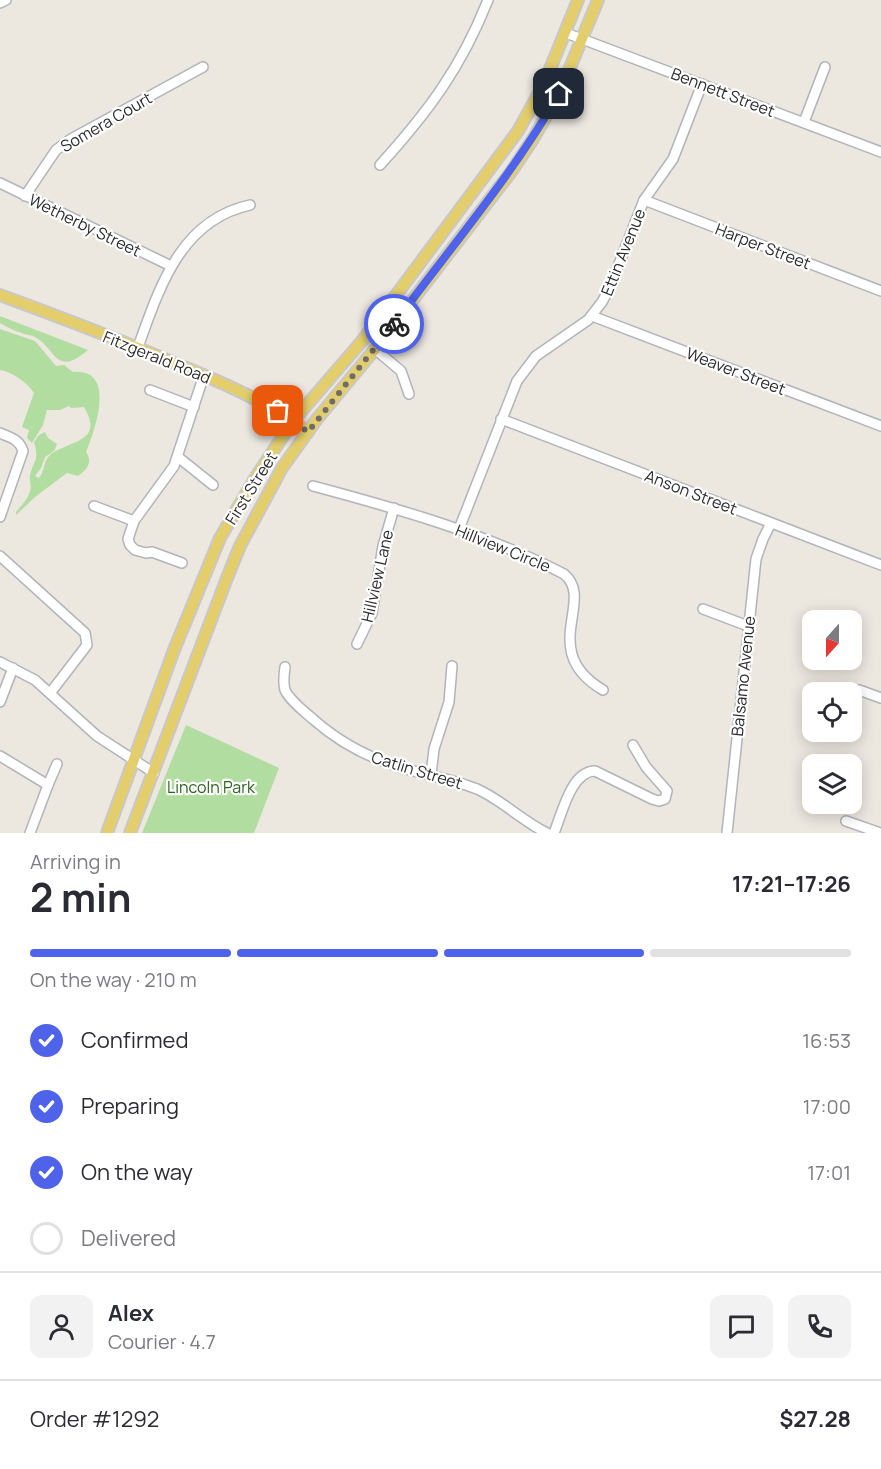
<!DOCTYPE html>
<html lang="en">
<head>
<meta charset="utf-8">
<style>
  body { margin:0; font-family:Manrope,sans-serif; background:#f2f2f3; color:#2b2b33; height:100vh; display:flex; flex-direction:column; font-size:22px; white-space:nowrap }
  * { box-sizing:border-box; margin:0 }
  p { font-size:20px; color:#7c7c81 }
  .icon { flex:none; width:33px; height:33px; fill:none; stroke:currentColor; stroke-width:2; stroke-linecap:round; stroke-linejoin:round }
  .map { position:relative; height:833px; overflow:hidden }
  .panel { display:flex; flex-direction:column; background:#fff; flex:1 }
  .panel>* { flex:none }
  .needle { width:39px; rotate:201deg }
  .tools { position:absolute; left:802px; top:610px; display:grid; gap:12px }
  .tools a { display:grid; place-items:center; width:60px; height:60px; border-radius:12px; background:#fff; box-shadow:0 3px 15px #0003; font-size:30px }
  .pin { position:absolute; display:grid; place-items:center; width:51px; height:51px; color:#fff; margin:-26px; border-radius:12px; box-shadow:0 3px 9px #0006 }
  .courier { position:absolute; display:grid; place-items:center; width:60px; height:60px; margin:-30px; border:4px solid #4e63ea; border-radius:50%; background:#fff; color:#222; box-shadow:0 2px 8px #0007 }
  .headline em { font-style:normal; font-weight:700 }
  .headline div { display:flex; flex-direction:column-reverse }
  .headline { display:flex; align-items:center; justify-content:space-between; height:102px; padding:0 30px }
  h1 { font-size:39px; font-weight:700; line-height:45px }
  .bar { display:grid; grid-template-columns:repeat(4,1fr); gap:9px 6px; align-content:center; height:72px; padding:0 30px }
  .bar i { height:8px; border-radius:4px; background:#e1e1e2 }
  .bar .on { background:#4e63ea }
  .bar p { grid-column:span 4 }
  .line { display:flex; align-items:center; gap:15px; padding:0 30px; border-top:2px solid #e1e1e2 }
  .line div { flex:1 }
  .round { display:grid; place-items:center; flex:none; width:63px; height:63px; border-radius:12px; background:#f2f2f3 }
  ol { padding:0 30px; list-style:none }
  li { display:flex; align-items:center; gap:18px; height:66px }
  li p { margin-inline-start:auto }
  li .icon { padding:6px; border-radius:50%; background:#4e63ea; color:#fff; stroke-width:4 }
  li:last-child { color:#7c7c81 }
  li i { width:33px; height:33px; border:3px solid #e1e1e2; border-radius:50% }
  .map>svg:first-child { display:block }
  .green { fill:#b2dda0 }
  .lines { fill:none; stroke-linecap:round; stroke-linejoin:round }
  .minor-casing { stroke:#b2b4bd; stroke-width:12 }
  .major-casing { stroke:#c8c8c8; stroke-width:14 }
  .minor { stroke:#fff; stroke-width:9 }
  .major { stroke:#e4ce6b; stroke-width:10 }
  .done { stroke:#6f6d6a; stroke-width:6; stroke-dasharray:0 10.8 }
  .route { stroke:#4e63ea; stroke-width:8 }
  .labels { text-anchor:middle; stroke-width:4.5; stroke-linejoin:round; paint-order:stroke }
  .street-label { font-size:16px; fill:#2b2b2b; stroke:#fff }
  .park-label { font-size:16px; fill:#2b6321; stroke:#fff }
</style>
</head>
<body>
<div class="map">
<svg width="881" height="833" viewBox="0 0 881 833">
  <rect width="100%" height="100%" fill="#ece7df"/>
  <g class="green">
    <path d="M 0,316 L 88,350 C 55,378 57,349 35,337 C 31,335 26,335 22,333 C 14,331 7,327 0,323 Z"/>
    <path d="M 0,329 L 35,341 L 56,366 L 64,365 L 73,372 C 118,368 94,432 86,452 C 93,462 87,470 78,476 L 67,473 L 35,497 L 16,515 L 16,512 C 21,506 28,499 30,491 C 32,487 29,481 30,476 C 33,460 40,462 34,442 L 39,435 L 45,432 L 48,438 L 57,444 L 54,451 L 45,457 L 41,468 L 35,476 L 39,478 C 45,471 43,462 49,456 C 66,440 106,444 84,407 L 71,408 L 69,406 L 60,410 L 47,410 L 43,425 L 32,443 L 27,438 L 29,430 L 22,427 L 34,393 C 27,382 12,372 0,370 Z"/>
    <polygon points="186,725 279,768 254,833 142,833"/>
  </g>
  <g class="lines">
    <g class="minor-casing">
      <g id="minor">
        <polyline points="0,3 6,0"/>
        <polyline points="566,33 881,152"/>
        <polyline points="804,122 825,67"/>
        <path d="M 380,165 C 428,112 461,68 488,0"/>
        <polyline points="0,183 171,266"/>
        <polyline points="25,196 56,150 71,139 203,67"/>
        <polyline points="644,200 881,291"/>
        <polyline points="592,316 881,426"/>
        <path d="M 138,347 C 159,289 180,220 250,205"/>
        <polyline points="375,349 401,371 409,394"/>
        <polyline points="150,390 194,407"/>
        <polyline points="501,419 881,565"/>
        <path d="M 0,433 C 11,438 19,439 23,451 L 0,517"/>
        <polyline points="178,457 213,485"/>
        <path d="M 313,486 C 399,509 484,533 564,574 C 596,600 537,651 603,690"/>
        <polyline points="94,506 134,521"/>
        <polyline points="459,529 517,381 536,356 588,320 602,302 610,287 644,200 673,159 702,84"/>
        <polyline points="0,556 85,633 87,645 51,692"/>
        <polyline points="182,563 152,552 146,553 135,550 130,545 128,539 134,521 174,466 204,375"/>
        <polyline points="703,609 748,626"/>
        <polyline points="357,644 372,613 383,546 394,508"/>
        <polyline points="0,662 35,680 97,736 154,773"/>
        <path d="M 285,667 C 284,674 283,683 285,690 C 290,701 305,712 314,720 C 339,742 369,758 402,768 C 427,775 452,779 477,789 C 502,800 522,821 547,833"/>
        <polyline points="859,690 881,698"/>
        <polyline points="0,702 13,668"/>
        <polyline points="0,756 48,785 30,833"/>
        <polyline points="431,774 434,749 449,702 452,666"/>
        <polyline points="48,785 57,764"/>
        <polyline points="846,821 880,833"/>
        <path d="M 554,833 C 562,814 571,771 595,771 L 652,799 L 659,801 L 665,799 L 667,791 L 646,767 L 633,745"/>
        <polyline points="727,833 756,559 763,539 771,523"/>
      </g>
    </g>
    <g class="major-casing">
      <g id="major">
        <path d="M 0,295 C 60,317 120,340 179,365 C 224,383 269,403 308,432"/>
        <polyline points="107,833 174,650 220,538 254,480 293,421 362,341 518,131 544,84 578,0"/>
        <polyline points="130,833 227,578 240,546 282,468 317,419 375,349 511,172 533,139 559,94 598,0"/>
      </g>
    </g>
    <use href="#minor" class="minor"/>
    <use href="#major" class="major"/>
  </g>
  <g class="lines">
    <polyline class="done" points="278,411 308,432 394,324"/>
    <path class="route" d="M 394,324 C 450,248 512,176 559,94"/>
  </g>
  <g class="labels">
    <g class="street-label">
      <text transform="translate(723 92) rotate(21)" y="6">Bennett Street</text>
      <text transform="translate(106 122) rotate(-30)" y="6">Somera Court</text>
      <text transform="translate(85 225) rotate(26)" y="6">Wetherby Street</text>
      <text transform="translate(763 246) rotate(21)" y="6">Harper Street</text>
      <text transform="translate(623 252) rotate(-68)" y="6">Ettin Avenue</text>
      <text transform="translate(157 357) rotate(22)" y="6">Fitzgerald Road</text>
      <text transform="translate(736 371) rotate(21)" y="6">Weaver Street</text>
      <text transform="translate(251 488) rotate(-58)" y="6">First Street</text>
      <text transform="translate(691 492) rotate(21)" y="6">Anson Street</text>
      <text transform="translate(503 548) rotate(22)" y="6">Hillview Circle</text>
      <text transform="translate(377 576) rotate(-77)" y="6">Hillview Lane</text>
      <text transform="translate(743 676) rotate(-84)" y="6">Balsamo Avenue</text>
      <text transform="translate(417 770) rotate(17)" y="6">Catlin Street</text>
    </g>
    <g class="park-label">
      <text x="211" y="793">Lincoln Park</text>
    </g>
  </g>
</svg>
<div class="tools">
<a><svg class="needle" viewBox="-14 -14 28 28"><path d="M0-13l5 13h-10z" fill="#e53935"/><path d="M0 13l5-13h-10z" fill="#7c7c81"/></svg></a>
<a><svg class="icon" aria-label="locate" viewBox="0 0 24 24"><circle cx="12" cy="12" r="6"/><path d="M12 2v4M12 18v4M2 12h4M18 12h4"/></svg></a>
<a><svg class="icon" aria-label="layers" viewBox="0 0 24 24"><path d="M12 4l9 5-9 5-9-5zM3 14l9 5 9-5"/></svg></a>
</div>
<div class="pin" style="left:278px;top:411px;background:#ea580c"><svg class="icon" aria-label="bag" viewBox="0 0 24 24"><path d="M5 8h14l-1 12H6zM9 8a3 3 0 0 1 6 0"/></svg></div>
<div class="pin" style="left:559px;top:94px;background:#1f2937"><svg class="icon" aria-label="home" viewBox="0 0 24 24"><path d="M3 11l9-7 9 7M6 9v11h12V9"/></svg></div>
<div class="courier" style="left:394px;top:324px"><svg class="icon" aria-label="bike" viewBox="0 0 24 24"><circle cx="6" cy="16" r="4"/><circle cx="18" cy="16" r="4"/><path d="M6 16l4-8h5l3 8M10 8l3 8H6M13 5h3"/></svg></div>
</div>
<section class="panel">
<div class="headline"><div><h1>2 min</h1><p>Arriving in</p></div><em>17:21–17:26</em></div>
<div class="bar"><i class="on"></i><i class="on"></i><i class="on"></i><i></i><p>On the way · 210 m</p></div>
<ol>
<li><svg class="icon" aria-label="check" viewBox="0 0 24 24"><path d="M5 12l5 5 9-10"/></svg>Confirmed<p>16:53</p></li>
<li><svg class="icon" aria-label="check" viewBox="0 0 24 24"><path d="M5 12l5 5 9-10"/></svg>Preparing<p>17:00</p></li>
<li><svg class="icon" aria-label="check" viewBox="0 0 24 24"><path d="M5 12l5 5 9-10"/></svg>On the way<p>17:01</p></li>
<li><i></i>Delivered</li>
</ol>
<div class="line" style="height:108px"><a class="round"><svg class="icon" aria-label="person" viewBox="0 0 24 24"><circle cx="12" cy="8" r="4"/><path d="M4 21q1-7 8-7t8 7"/></svg></a><div><b>Alex</b><p>Courier · 4.7</p></div><a class="round"><svg class="icon" aria-label="chat" viewBox="0 0 24 24"><path d="M4 5h16v11H9l-5 4z"/></svg></a><a class="round"><svg class="icon" aria-label="phone" viewBox="0 0 24 24"><path d="M5 4h4l2 5-3 2q2 4 5 5l2-3 5 2v4C11 20 4 13 5 4z"/></svg></a></div>
<div class="line" style="height:78px"><div>Order #1292</div><b>$27.28</b></div>
</section>
</body>
</html>
